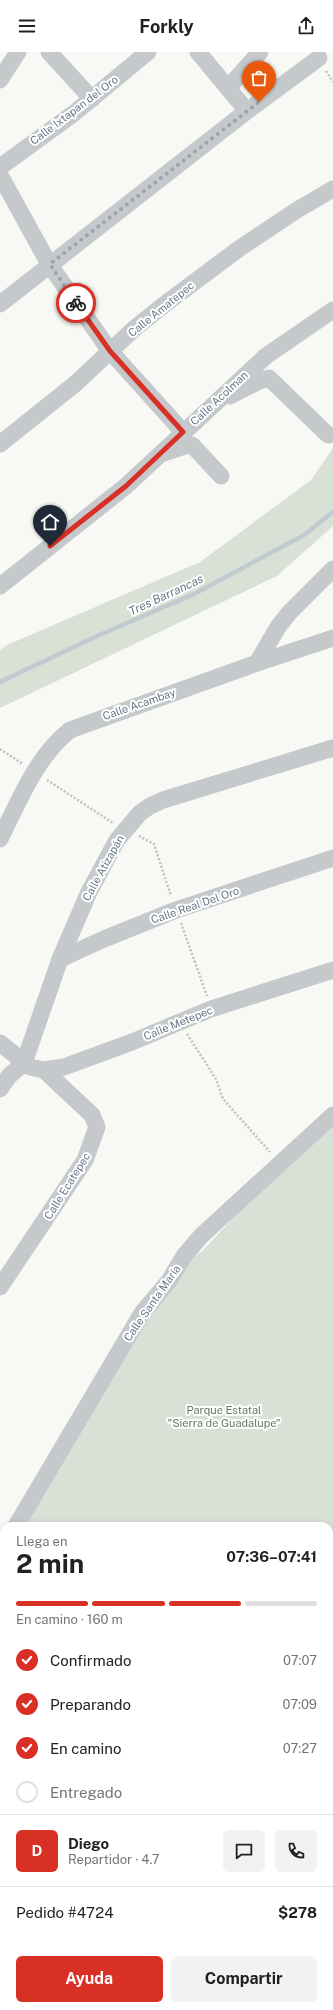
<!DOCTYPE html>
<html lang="es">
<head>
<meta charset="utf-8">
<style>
  body { margin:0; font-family:"Public Sans",sans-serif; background:#f2f2f2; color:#202124; height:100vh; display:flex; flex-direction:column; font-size:15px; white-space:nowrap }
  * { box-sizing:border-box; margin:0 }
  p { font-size:13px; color:#757577 }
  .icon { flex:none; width:22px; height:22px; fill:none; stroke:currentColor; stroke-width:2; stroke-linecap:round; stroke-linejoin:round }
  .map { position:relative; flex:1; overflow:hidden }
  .details { position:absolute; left:0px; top:1470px; width:333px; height:488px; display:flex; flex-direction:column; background:#fff; border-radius:12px 12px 0 0; box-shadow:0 2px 6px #0003 }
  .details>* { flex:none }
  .pin { position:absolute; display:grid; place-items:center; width:34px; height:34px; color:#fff; margin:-41px -17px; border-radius:50% 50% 50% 0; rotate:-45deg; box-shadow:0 0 4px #0007 }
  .pin .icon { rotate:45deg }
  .courier { position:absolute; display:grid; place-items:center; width:40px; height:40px; margin:-20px; border:3px solid #d93025; border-radius:50%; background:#fff; color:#222; box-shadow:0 1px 5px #0007 }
  .head em { font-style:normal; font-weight:700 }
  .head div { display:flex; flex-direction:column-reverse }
  .head { display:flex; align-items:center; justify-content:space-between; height:68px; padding:0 16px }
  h1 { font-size:26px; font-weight:700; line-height:30px }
  .bar { display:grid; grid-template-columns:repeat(4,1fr); gap:6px 4px; align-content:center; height:48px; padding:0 16px }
  .bar i { height:5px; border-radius:3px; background:#e0e0e0 }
  .bar .on { background:#d93025 }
  .bar p { grid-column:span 4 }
  .line { display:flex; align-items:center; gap:10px; padding:0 16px; border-top:1px solid #e0e0e0 }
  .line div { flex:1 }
  .round { display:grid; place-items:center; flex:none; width:42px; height:42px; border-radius:6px; background:#f2f2f2 }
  ol { padding:0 16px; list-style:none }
  li { display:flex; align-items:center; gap:12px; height:44px }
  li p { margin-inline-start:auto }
  li .icon { padding:4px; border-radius:50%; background:#d93025; color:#fff; stroke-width:4 }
  li:last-child { color:#757577 }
  li i { width:22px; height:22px; border:2px solid #e0e0e0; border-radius:50% }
  .primary-button { display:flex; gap:8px; margin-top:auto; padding:8px 16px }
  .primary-button a { flex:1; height:46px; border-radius:6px; background:#d93025; color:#fff; font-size:16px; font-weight:700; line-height:46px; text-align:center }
  .primary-button a+a { background:#f2f2f2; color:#202124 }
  header { display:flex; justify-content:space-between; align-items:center; height:52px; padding:0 16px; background:#fff; font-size:18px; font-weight:700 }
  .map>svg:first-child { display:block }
  .green { fill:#d9e0d6 }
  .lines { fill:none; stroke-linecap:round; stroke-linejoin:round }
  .stream { stroke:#c0cacf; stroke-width:4.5 }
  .path { stroke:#bfc1c3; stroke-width:2.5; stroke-dasharray:2 2; stroke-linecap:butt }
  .street { stroke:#c5c9cc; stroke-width:17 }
  .done { stroke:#99a4ae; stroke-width:4; stroke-dasharray:0 7.2 }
  .route { stroke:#d93025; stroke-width:5 }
  .labels { text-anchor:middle; stroke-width:4; stroke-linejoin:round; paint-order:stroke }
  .street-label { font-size:11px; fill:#667787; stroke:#fff }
  .park-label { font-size:11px; fill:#657961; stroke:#fff }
  .water-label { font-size:12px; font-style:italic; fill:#627983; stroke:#fff }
</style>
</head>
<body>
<header><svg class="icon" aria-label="menu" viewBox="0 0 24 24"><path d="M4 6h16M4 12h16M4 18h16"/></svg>Forkly<svg class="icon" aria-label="share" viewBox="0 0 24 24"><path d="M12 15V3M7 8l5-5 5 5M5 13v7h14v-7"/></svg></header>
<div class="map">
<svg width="333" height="1958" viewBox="0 0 333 1958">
  <rect width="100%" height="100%" fill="#f8f8f5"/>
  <g class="green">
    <polygon points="333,396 333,474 277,524 0,656 0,598 7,593 200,510 311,428"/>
    <polygon points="333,1070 333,1946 329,1946 329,1474 14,1474 117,1305 190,1208 202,1199 262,1136"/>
    <polygon points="4,1491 4,1954 41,1954 38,1958 0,1958 0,1497"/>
  </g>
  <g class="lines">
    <polyline class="stream" points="0,630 97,584 194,542 304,483 333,460"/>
    <g class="path">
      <polyline points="326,19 333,30"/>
      <polyline points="0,697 23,712"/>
      <polyline points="47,728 113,771"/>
      <polyline points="139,784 154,792 171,844"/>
      <polyline points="181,871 207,944"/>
      <polyline points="187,982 216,1027 223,1047 270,1100"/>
    </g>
    <g class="street">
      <polyline points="49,0 92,47"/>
      <polyline points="198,0 247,59"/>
      <polyline points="0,28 18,0"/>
      <polyline points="228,36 260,0"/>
      <polyline points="0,115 73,62 148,0"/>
      <polyline points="0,123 49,212 110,299 183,380"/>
      <polyline points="0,252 247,59 319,6"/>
      <polyline points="230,344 259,329 269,326 328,383"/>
      <polyline points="0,392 75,332 135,276 169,249 240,196 297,158 333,137"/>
      <polyline points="164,401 185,394 192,393 221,424"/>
      <polyline points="0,534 126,434 266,304 333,258"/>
      <polyline points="257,611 278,575 289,561 333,517"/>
      <path d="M 0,787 C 19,749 36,705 70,678 L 257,611 L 333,586"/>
      <polyline points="60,907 104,887 176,858 333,806"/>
      <polyline points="0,991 30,1015 44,1018 64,1015 132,990 211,957 333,918"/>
      <polyline points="0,1037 9,1024 24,1011 60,907 89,840 117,788 140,761 150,754 163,748 333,696"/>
      <polyline points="0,1235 85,1108 97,1075 92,1063 44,1018"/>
      <polyline points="16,1474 142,1261 169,1229 184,1204 201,1184 333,1063"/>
      <polyline points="0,1500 4,1493"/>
      <polyline points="95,1958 97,1954"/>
    </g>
  </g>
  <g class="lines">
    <polyline class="done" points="76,251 50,212 259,50"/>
    <polyline class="route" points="50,494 126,434 183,380 110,299 76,251"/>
  </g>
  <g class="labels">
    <g class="street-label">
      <text transform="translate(74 58) rotate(-37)" y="4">Calle Ixtapan del Oro</text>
      <text transform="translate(161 257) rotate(-39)" y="4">Calle Amatepec</text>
      <text transform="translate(219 346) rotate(-43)" y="4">Calle Acolman</text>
      <text transform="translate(139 652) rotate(-19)" y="4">Calle Acambay</text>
      <text transform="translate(103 816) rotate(-61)" y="4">Calle Atizapán</text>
      <text transform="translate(195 853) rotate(-19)" y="4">Calle Real Del Oro</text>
      <text transform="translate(178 971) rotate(-22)" y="4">Calle Metepec</text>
      <text transform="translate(67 1134) rotate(-58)" y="4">Calle Ecatepec</text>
      <text transform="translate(152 1251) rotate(-55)" y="4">Calle Santa María</text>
    </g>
    <g class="park-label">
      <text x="224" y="1362">Parque Estatal<tspan x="224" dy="13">"Sierra de Guadalupe"</tspan></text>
    </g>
    <g class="water-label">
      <text transform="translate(166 543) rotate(-25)" y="4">Tres Barrancas</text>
    </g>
  </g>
</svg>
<div class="pin" style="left:259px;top:50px;background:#ea580c"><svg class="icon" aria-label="bag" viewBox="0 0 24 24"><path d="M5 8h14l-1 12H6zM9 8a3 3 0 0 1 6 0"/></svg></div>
<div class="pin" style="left:50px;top:494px;background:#1f2937"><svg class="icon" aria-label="home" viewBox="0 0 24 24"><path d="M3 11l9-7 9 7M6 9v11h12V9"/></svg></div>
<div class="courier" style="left:76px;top:251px"><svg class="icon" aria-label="bike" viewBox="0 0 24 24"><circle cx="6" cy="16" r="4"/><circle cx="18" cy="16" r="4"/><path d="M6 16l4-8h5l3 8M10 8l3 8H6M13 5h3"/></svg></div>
<section class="details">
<div class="head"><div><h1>2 min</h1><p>Llega en</p></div><em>07:36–07:41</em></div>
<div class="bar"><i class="on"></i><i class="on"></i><i class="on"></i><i></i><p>En camino · 160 m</p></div>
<ol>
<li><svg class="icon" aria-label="check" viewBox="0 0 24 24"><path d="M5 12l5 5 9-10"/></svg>Confirmado<p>07:07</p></li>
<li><svg class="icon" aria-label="check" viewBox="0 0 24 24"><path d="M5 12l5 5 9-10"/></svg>Preparando<p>07:09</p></li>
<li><svg class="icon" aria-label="check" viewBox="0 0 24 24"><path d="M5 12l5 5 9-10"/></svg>En camino<p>07:27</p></li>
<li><i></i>Entregado</li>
</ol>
<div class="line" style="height:72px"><b class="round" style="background:#d93025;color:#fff">D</b><div><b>Diego</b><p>Repartidor · 4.7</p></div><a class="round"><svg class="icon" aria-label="chat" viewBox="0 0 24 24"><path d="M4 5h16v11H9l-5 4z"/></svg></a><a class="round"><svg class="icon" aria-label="phone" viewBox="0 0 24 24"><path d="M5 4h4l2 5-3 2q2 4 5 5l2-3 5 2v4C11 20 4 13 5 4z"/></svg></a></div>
<div class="line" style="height:52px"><div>Pedido #4724</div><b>$278</b></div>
<div class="primary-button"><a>Ayuda</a><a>Compartir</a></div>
</section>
</div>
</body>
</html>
